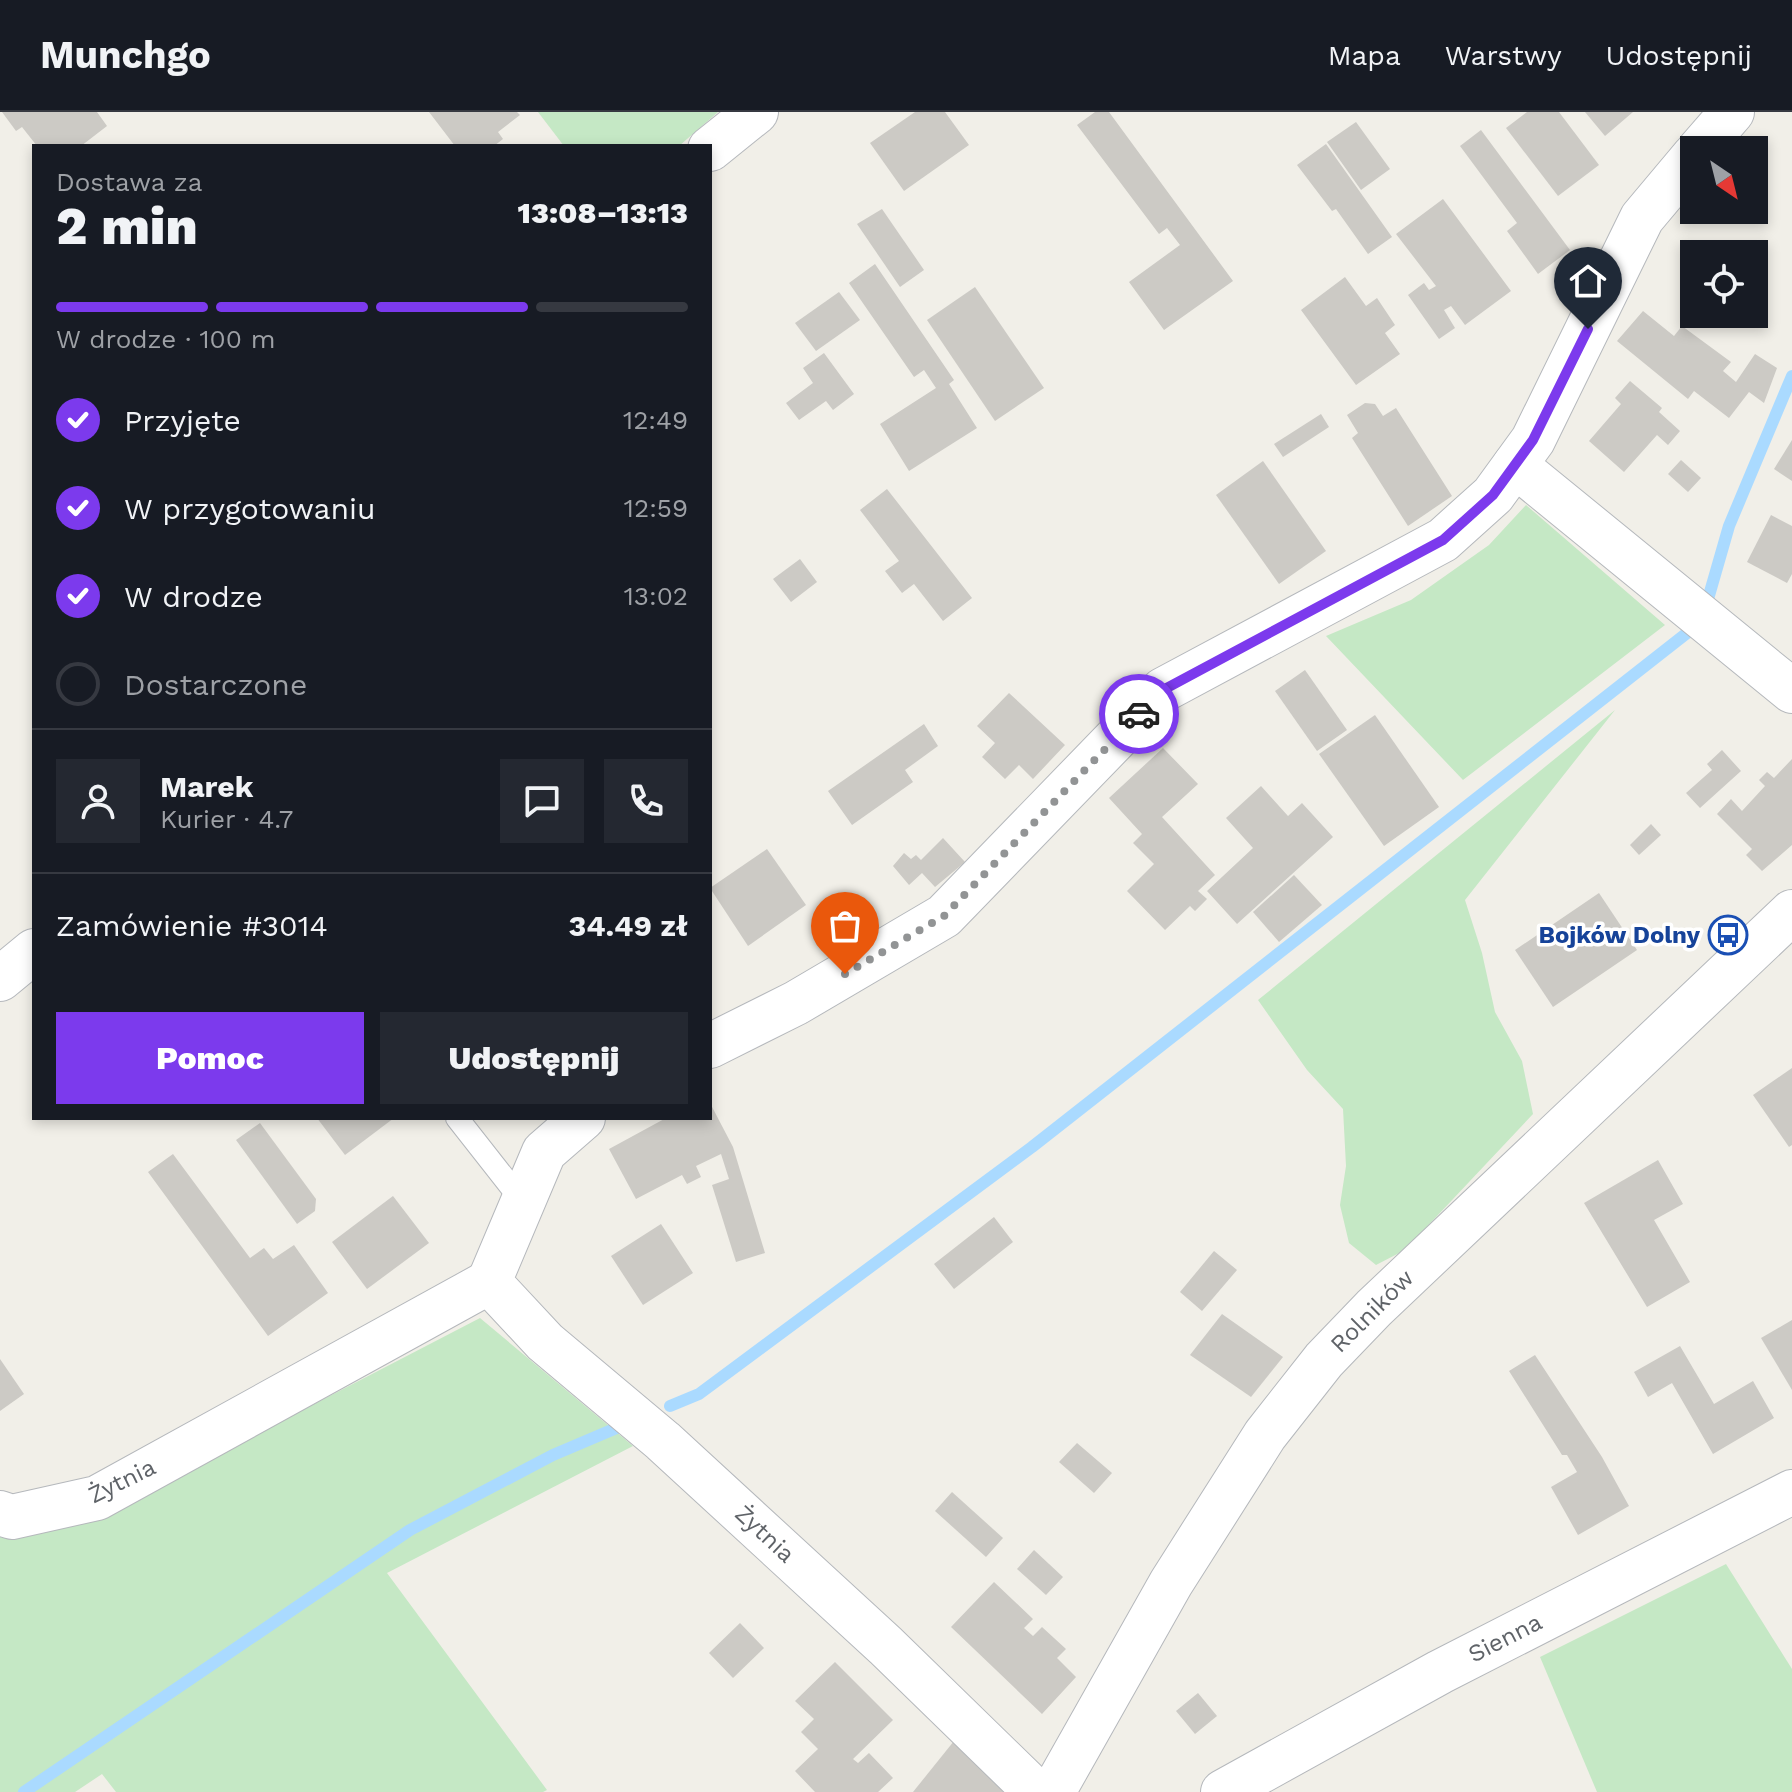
<!DOCTYPE html>
<html lang="pl">
<head>
<meta charset="utf-8">
<style>
  body { margin:0; font-family:"Work Sans",sans-serif; background:#242831; color:#f1f3f6; height:100vh; display:flex; flex-direction:column; font-size:30px; white-space:nowrap }
  * { box-sizing:border-box; margin:0 }
  p { font-size:26px; color:#9ea1a6 }
  .icon { flex:none; width:44px; height:44px; fill:none; stroke:currentColor; stroke-width:2; stroke-linecap:round; stroke-linejoin:round }
  .map { position:relative; flex:1; overflow:hidden }
  .details { position:absolute; left:32px; top:32px; width:680px; height:976px; display:flex; flex-direction:column; background:#171b24; border-radius:0px; box-shadow:0 4px 12px #0003 }
  .details>* { flex:none }
  .needle { width:52px; rotate:145deg }
  .tools { position:absolute; left:1680px; top:24px; display:grid; gap:16px }
  .tools a { display:grid; place-items:center; width:88px; height:88px; border-radius:0px; background:#171b24; box-shadow:0 4px 12px #0003; font-size:40px }
  .pin { position:absolute; display:grid; place-items:center; width:68px; height:68px; color:#fff; margin:-82px -34px; border-radius:50% 50% 50% 0; rotate:-45deg; box-shadow:0 0 8px #0007 }
  .pin .icon { rotate:45deg }
  .courier { position:absolute; display:grid; place-items:center; width:80px; height:80px; margin:-40px; border:6px solid #7c3aed; border-radius:50%; background:#fff; color:#222; box-shadow:0 2px 10px #0007 }
  .summary em { font-style:normal; font-weight:800 }
  .summary div { display:flex; flex-direction:column-reverse }
  .summary { display:flex; align-items:center; justify-content:space-between; height:136px; padding:0 24px }
  h1 { font-size:52px; font-weight:800; line-height:60px }
  .bar { display:grid; grid-template-columns:repeat(4,1fr); gap:12px 8px; align-content:center; height:96px; padding:0 24px }
  .bar i { height:10px; border-radius:6px; background:#363941 }
  .bar .selected { background:#7c3aed }
  .bar p { grid-column:span 4 }
  .line { display:flex; align-items:center; gap:20px; padding:0 24px; border-top:2px solid #363941 }
  .line div { flex:1 }
  .round { display:grid; place-items:center; flex:none; width:84px; height:84px; border-radius:0px; background:#242831 }
  ol { padding:0 24px; list-style:none }
  li { display:flex; align-items:center; gap:24px; height:88px }
  li p { margin-inline-start:auto }
  li .icon { padding:8px; border-radius:50%; background:#7c3aed; color:#fff; stroke-width:4 }
  li:last-child { color:#9ea1a6 }
  li i { width:44px; height:44px; border:4px solid #363941; border-radius:50% }
  .primary-button { display:flex; gap:16px; margin-top:auto; padding:16px 24px }
  .primary-button a { flex:1; height:92px; border-radius:0px; background:#7c3aed; color:#fff; font-size:32px; font-weight:800; line-height:92px; text-align:center }
  .primary-button a+a { background:#242831; color:#f1f3f6 }
  header { display:flex; align-items:center; gap:48px; box-sizing:border-box; height:112px; padding:0 40px; background:#171b24; border-bottom:2px solid #363941 }
  header strong { font-size:38px }
  nav { display:flex; gap:44px; margin-inline-start:auto; font-size:28px }
  .map>svg:first-child { display:block }
  .green { fill:#c5e8c5 }
  .lines { fill:none; stroke-linecap:round; stroke-linejoin:round }
  .stream { stroke:#aadaff; stroke-width:12 }
  .building { fill:#cccac5 }
  .service-casing { stroke:#b5b8bc; stroke-width:24 }
  .minor-casing { stroke:#b5b8bc; stroke-width:46 }
  .tertiary-casing { stroke:#b5b8bc; stroke-width:46 }
  .service { stroke:#fff; stroke-width:22 }
  .minor { stroke:#fff; stroke-width:44 }
  .tertiary { stroke:#fff; stroke-width:44 }
  .done { stroke:#929495; stroke-width:8; stroke-dasharray:0 14.4 }
  .route { stroke:#7c3aed; stroke-width:10 }
  .labels { text-anchor:middle; stroke-width:7; stroke-linejoin:round; paint-order:stroke }
  .transit-label { font-size:24px; font-weight:bold; fill:#164399; stroke:#fff; text-anchor:end }
  .street-label { font-size:24px; fill:#5f6368; stroke:#fff }
</style>
</head>
<body>
<header>
<strong>Munchgo</strong>
<nav><a>Mapa</a><a>Warstwy</a><a>Udostępnij</a></nav>
</header>
<div class="map">
<svg width="1792" height="1680" viewBox="0 0 1792 1680">
  <rect width="100%" height="100%" fill="#f1efe8"/>
  <g class="green">
    <polygon points="538,0 718,0 679,34 564,34"/>
    <polygon points="1526,393 1665,513 1463,668 1326,524 1411,488 1489,433"/>
    <polygon points="1615,598 1465,788 1482,841 1495,900 1522,949 1533,1002 1405,1138 1376,1153 1349,1131 1340,1093 1346,1054 1343,997 1307,958 1258,888"/>
    <polygon points="480,1206 633,1334 387,1461 547,1678 543,1680 116,1680 102,1662 75,1680 0,1680 0,1411 104,1401"/>
    <polygon points="1726,1452 1792,1557 1792,1680 1597,1680 1540,1545"/>
  </g>
  <g class="lines">
    <g class="stream">
      <polyline points="670,1294 699,1282 1032,1035 1687,521 1708,487 1729,414 1792,264"/>
      <polyline points="24,1680 410,1418 553,1343 626,1312"/>
    </g>
  </g>
  <g class="building">
    <polygon points="2,0 97,0 107,14 81,34 37,34 22,15 16,19"/>
    <polygon points="429,0 517,0 520,3 498,20 503,27 494,34 455,34"/>
    <polygon points="915,0 945,0 969,33 904,79 870,31"/>
    <polygon points="1095,0 1109,0 1233,169 1164,218 1129,170 1180,133 1167,116 1159,122 1077,13"/>
    <polygon points="1527,0 1559,0 1599,53 1558,84 1506,16"/>
    <polygon points="1585,0 1633,0 1605,24"/>
    <polygon points="1356,10 1390,57 1361,78 1327,30"/>
    <polygon points="1481,18 1570,138 1538,162 1507,119 1517,111 1460,34"/>
    <polygon points="1326,32 1392,125 1368,142 1336,97 1332,99 1297,53"/>
    <polygon points="1443,87 1511,179 1465,213 1451,194 1444,198 1455,216 1439,227 1408,183 1424,171 1429,178 1436,174 1396,122"/>
    <polygon points="882,97 924,158 900,175 857,112"/>
    <polygon points="875,152 954,268 949,272 977,316 909,359 880,312 936,276 924,258 914,265 849,171"/>
    <polygon points="1345,165 1366,194 1377,186 1395,213 1385,221 1400,242 1356,273 1301,198"/>
    <polygon points="975,175 1044,276 995,309 927,208"/>
    <polygon points="839,180 860,208 816,239 795,211"/>
    <polygon points="1643,199 1674,224 1682,214 1731,250 1723,259 1736,270 1755,242 1777,256 1764,291 1749,280 1729,306 1694,279 1688,287 1617,229"/>
    <polygon points="824,241 854,282 833,298 826,289 799,308 786,291 813,271 803,256"/>
    <polygon points="1630,269 1662,296 1659,300 1680,319 1668,333 1657,323 1624,360 1589,329 1621,292 1615,286"/>
    <polygon points="1365,291 1375,292 1383,304 1396,296 1452,384 1408,414 1352,326 1358,321 1347,303"/>
    <polygon points="1321,302 1329,315 1283,345 1274,332"/>
    <polygon points="1792,328 1792,369 1774,357"/>
    <polygon points="1681,348 1701,366 1688,380 1668,362"/>
    <polygon points="1263,349 1326,439 1279,472 1216,383"/>
    <polygon points="887,377 972,486 943,509 914,472 902,481 885,459 899,449 860,398"/>
    <polygon points="1771,403 1792,414 1792,462 1787,471 1747,450"/>
    <polygon points="800,447 817,470 791,490 773,467"/>
    <polygon points="1305,558 1347,618 1317,639 1275,579"/>
    <polygon points="1009,581 1065,633 1033,667 1019,653 1005,667 982,645 995,631 977,614"/>
    <polygon points="1375,603 1439,695 1384,734 1319,642"/>
    <polygon points="924,612 938,634 905,658 913,670 852,713 828,679"/>
    <polygon points="1163,636 1198,672 1162,705 1215,763 1198,779 1207,787 1195,799 1190,794 1165,818 1127,779 1154,752 1133,731 1142,722 1109,686"/>
    <polygon points="1722,638 1741,659 1700,696 1686,681 1712,658 1707,652"/>
    <polygon points="1792,647 1792,733 1762,759 1746,743 1752,737 1717,702 1731,687 1742,699 1765,674 1759,668 1767,660 1774,666"/>
    <polygon points="1261,674 1288,704 1302,691 1333,725 1237,812 1207,779 1253,736 1226,706"/>
    <polygon points="1651,712 1661,723 1639,743 1630,733"/>
    <polygon points="943,726 965,750 935,775 922,761 909,773 893,754 904,741 911,747 916,743 921,748"/>
    <polygon points="767,737 806,793 748,834 710,776"/>
    <polygon points="1294,763 1322,793 1279,830 1253,800"/>
    <polygon points="1599,781 1637,838 1553,895 1515,838"/>
    <polygon points="1792,956 1792,1033 1789,1035 1753,983"/>
    <polygon points="710,991 733,1035 765,1141 736,1150 712,1073 729,1067 721,1042 696,1054 701,1065 687,1072 682,1063 636,1087 609,1037 666,1006 710,1006"/>
    <polygon points="317,1006 394,1006 345,1043"/>
    <polygon points="260,1011 316,1087 315,1099 297,1112 236,1028"/>
    <polygon points="173,1042 250,1146 264,1136 273,1147 294,1133 328,1181 268,1224 148,1060"/>
    <polygon points="1658,1048 1683,1092 1654,1108 1690,1170 1647,1195 1584,1091"/>
    <polygon points="393,1084 429,1131 367,1177 332,1130"/>
    <polygon points="994,1105 1013,1130 954,1177 934,1152"/>
    <polygon points="661,1112 693,1161 643,1193 611,1144"/>
    <polygon points="1214,1139 1237,1158 1202,1199 1180,1180"/>
    <polygon points="1222,1202 1283,1245 1251,1285 1190,1243"/>
    <polygon points="1792,1208 1792,1278 1761,1226"/>
    <polygon points="1680,1234 1714,1292 1753,1269 1774,1306 1713,1342 1672,1271 1648,1285 1634,1260"/>
    <polygon points="1535,1243 1602,1345 1629,1394 1578,1423 1551,1375 1577,1360 1567,1343 1562,1343 1509,1259"/>
    <polygon points="0,1247 24,1282 0,1299"/>
    <polygon points="1077,1331 1112,1361 1094,1381 1059,1350"/>
    <polygon points="952,1380 1003,1426 986,1445 935,1399"/>
    <polygon points="1034,1438 1063,1465 1046,1483 1017,1457"/>
    <polygon points="994,1470 1033,1507 1024,1516 1033,1524 1042,1515 1066,1537 1057,1546 1076,1565 1042,1602 951,1515"/>
    <polygon points="740,1511 764,1536 733,1566 709,1541"/>
    <polygon points="835,1550 893,1608 853,1647 858,1651 869,1641 893,1666 878,1680 815,1680 795,1659 818,1637 801,1620 814,1607 795,1589"/>
    <polygon points="1198,1581 1217,1604 1195,1622 1176,1599"/>
    <polygon points="954,1629 1010,1680 913,1680"/>
  </g>
  <g class="lines">
    <g class="service-casing">
      <polyline id="service" points="457,1006 523,1090"/>
    </g>
    <g class="minor-casing">
      <g id="minor">
        <polyline points="710,37 756,0"/>
        <polyline points="1699,38 1732,0"/>
        <polyline points="1515,353 1792,579"/>
        <polyline points="0,867 34,839"/>
        <polyline points="710,934 796,891 944,804 1163,578 1443,428 1493,383 1533,328 1642,106 1694,44"/>
        <polyline points="583,1006 544,1040 489,1170 545,1230 663,1329 886,1534 1036,1680"/>
        <polyline points="0,1401 12,1405 97,1386 489,1170"/>
        <polyline points="1223,1680 1440,1560 1792,1380"/>
      </g>
    </g>
    <g class="tertiary-casing">
      <polyline id="tertiary" points="1053,1680 1171,1471 1265,1323 1324,1248 1374,1196 1792,800"/>
    </g>
    <use href="#service" class="service"/>
    <use href="#minor" class="minor"/>
    <use href="#tertiary" class="tertiary"/>
  </g>
  <g class="lines">
    <polyline class="done" points="845,862 944,804 1139,602"/>
    <polyline class="route" points="1139,602 1163,578 1443,428 1493,383 1533,328 1588,217"/>
  </g>
  <defs>
    <g id="bus-ring" transform="scale(2)"><circle r="9.5" fill="#fff" stroke="#1a4fb4" stroke-width="1.5"/><path d="M-5-6H5V4H4V6H2V4H-2V6H-4V4H-5ZM-3.5-4V0h7V-4ZM-3.5 1.2v1.5H-2V1.2ZM2 1.2v1.5H3.5V1.2Z" fill="#1a4fb4"/></g>
  </defs>
  <g fill-rule="evenodd">
    <use href="#bus-ring" x="1728" y="823"/>
  </g>
  <g class="labels">
    <g class="transit-label">
      <text x="1700" y="831">Bojków Dolny</text>
    </g>
    <g class="street-label">
      <text transform="translate(1372 1199) rotate(-45)" y="8">Rolników</text>
      <text transform="translate(122 1369) rotate(-26)" y="8">Żytnia</text>
      <text transform="translate(765 1422) rotate(43)" y="8">Żytnia</text>
      <text transform="translate(1505 1526) rotate(-27)" y="8">Sienna</text>
    </g>
  </g>
</svg>
<div class="tools">
<a><svg class="needle" viewBox="-14 -14 28 28"><path d="M0-13l5 13h-10z" fill="#e53935"/><path d="M0 13l5-13h-10z" fill="#9ea1a6"/></svg></a>
<a><svg class="icon" aria-label="locate" viewBox="0 0 24 24"><circle cx="12" cy="12" r="6"/><path d="M12 2v4M12 18v4M2 12h4M18 12h4"/></svg></a>
</div>
<div class="pin" style="left:845px;top:862px;background:#ea580c"><svg class="icon" aria-label="bag" viewBox="0 0 24 24"><path d="M5 8h14l-1 12H6zM9 8a3 3 0 0 1 6 0"/></svg></div>
<div class="pin" style="left:1588px;top:217px;background:#1f2937"><svg class="icon" aria-label="home" viewBox="0 0 24 24"><path d="M3 11l9-7 9 7M6 9v11h12V9"/></svg></div>
<div class="courier" style="left:1139px;top:602px"><svg class="icon" aria-label="car" viewBox="0 0 24 24"><path d="M5 17H2v-5l4-1 3-4h7l3 4 3 1v5h-3M9 17h6M6 11h13"/><circle cx="7" cy="17" r="2"/><circle cx="17" cy="17" r="2"/></svg></div>
<section class="details">
<div class="summary"><div><h1>2 min</h1><p>Dostawa za</p></div><em>13:08–13:13</em></div>
<div class="bar"><i class="selected"></i><i class="selected"></i><i class="selected"></i><i></i><p>W drodze · 100 m</p></div>
<ol>
<li><svg class="icon" aria-label="check" viewBox="0 0 24 24"><path d="M5 12l5 5 9-10"/></svg>Przyjęte<p>12:49</p></li>
<li><svg class="icon" aria-label="check" viewBox="0 0 24 24"><path d="M5 12l5 5 9-10"/></svg>W przygotowaniu<p>12:59</p></li>
<li><svg class="icon" aria-label="check" viewBox="0 0 24 24"><path d="M5 12l5 5 9-10"/></svg>W drodze<p>13:02</p></li>
<li><i></i>Dostarczone</li>
</ol>
<div class="line" style="height:144px"><a class="round"><svg class="icon" aria-label="person" viewBox="0 0 24 24"><circle cx="12" cy="8" r="4"/><path d="M4 21q1-7 8-7t8 7"/></svg></a><div><b>Marek</b><p>Kurier · 4.7</p></div><a class="round"><svg class="icon" aria-label="chat" viewBox="0 0 24 24"><path d="M4 5h16v11H9l-5 4z"/></svg></a><a class="round"><svg class="icon" aria-label="phone" viewBox="0 0 24 24"><path d="M5 4h4l2 5-3 2q2 4 5 5l2-3 5 2v4C11 20 4 13 5 4z"/></svg></a></div>
<div class="line" style="height:104px"><div>Zamówienie #3014</div><b>34.49 zł</b></div>
<div class="primary-button"><a>Pomoc</a><a>Udostępnij</a></div>
</section>
</div>
</body>
</html>
